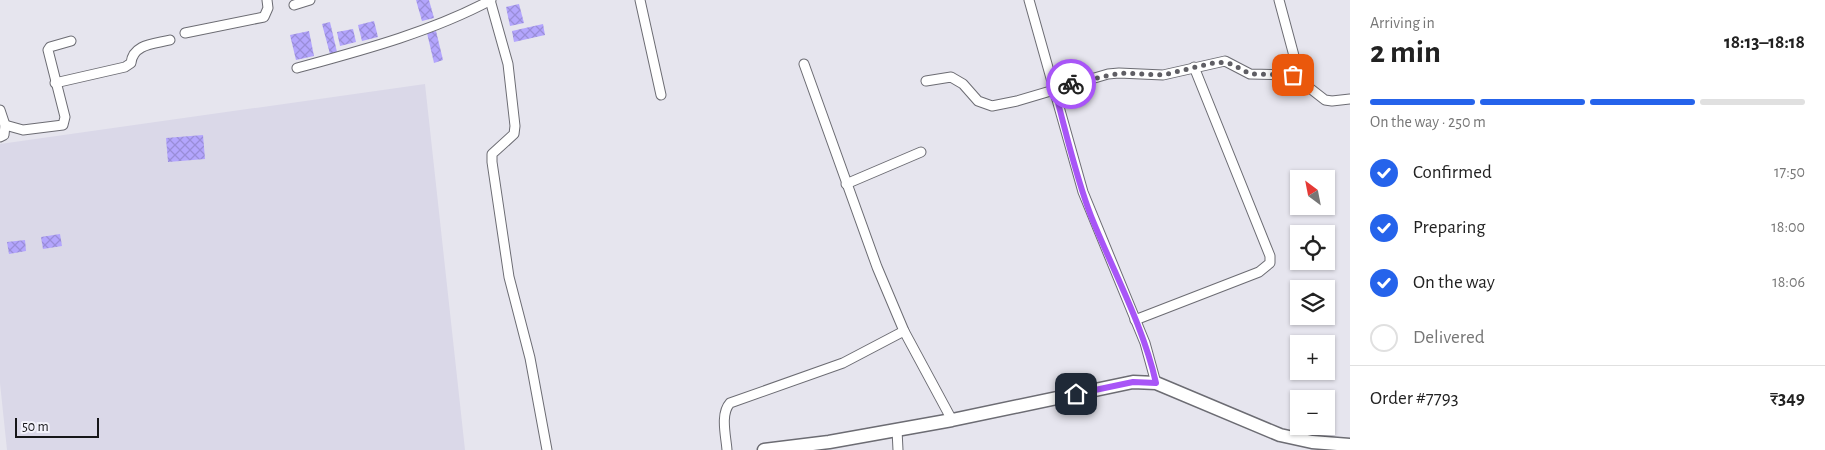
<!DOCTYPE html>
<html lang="en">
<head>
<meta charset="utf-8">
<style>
  body { margin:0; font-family:"Alegreya Sans",sans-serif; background:#f2f2f2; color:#222; height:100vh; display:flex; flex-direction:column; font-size:19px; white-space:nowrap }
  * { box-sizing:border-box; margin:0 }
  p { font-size:16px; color:#767676 }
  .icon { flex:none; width:28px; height:28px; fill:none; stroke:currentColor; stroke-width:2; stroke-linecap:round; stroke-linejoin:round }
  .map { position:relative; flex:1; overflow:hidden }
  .panel { display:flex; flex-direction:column; background:#fff; width:475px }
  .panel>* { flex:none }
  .needle { width:32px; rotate:328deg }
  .buttons { position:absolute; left:1290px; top:170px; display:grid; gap:10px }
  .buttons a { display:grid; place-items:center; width:45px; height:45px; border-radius:0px; background:#fff; box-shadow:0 1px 4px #0004; font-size:25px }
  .scale { position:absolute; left:15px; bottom:12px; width:84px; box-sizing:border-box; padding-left:5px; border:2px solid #161619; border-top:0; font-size:14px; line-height:18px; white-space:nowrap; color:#161619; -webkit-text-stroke:4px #f3f2fb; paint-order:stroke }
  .pin { position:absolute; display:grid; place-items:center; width:42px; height:42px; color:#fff; margin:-21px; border-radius:10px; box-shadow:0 2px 8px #0006 }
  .courier { position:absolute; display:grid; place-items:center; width:50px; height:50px; margin:-25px; border:4px solid #a855f7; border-radius:50%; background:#fff; color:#222; box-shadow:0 1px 6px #0007 }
  .overview em { font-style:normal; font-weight:700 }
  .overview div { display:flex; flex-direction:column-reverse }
  .overview { display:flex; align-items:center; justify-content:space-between; height:85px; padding:0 20px }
  h1 { font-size:32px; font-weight:700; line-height:38px }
  .bar { display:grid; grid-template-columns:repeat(4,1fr); gap:8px 5px; align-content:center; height:60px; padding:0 20px }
  .bar i { height:6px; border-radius:4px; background:#e0e0e0 }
  .bar .on { background:#2563eb }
  .bar p { grid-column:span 4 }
  .line { display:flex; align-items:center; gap:12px; padding:0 20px; border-top:1px solid #e0e0e0 }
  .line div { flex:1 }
  ol { padding:0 20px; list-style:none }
  li { display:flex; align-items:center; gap:15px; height:55px }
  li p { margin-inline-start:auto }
  li .icon { padding:5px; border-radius:50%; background:#2563eb; color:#fff; stroke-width:4 }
  li:last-child { color:#767676 }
  li i { width:28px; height:28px; border:2px solid #e0e0e0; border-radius:50% }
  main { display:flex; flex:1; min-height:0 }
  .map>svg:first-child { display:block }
  .built { fill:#dad8e8 }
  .building { fill:url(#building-cross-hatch) }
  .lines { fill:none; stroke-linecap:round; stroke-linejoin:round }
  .street-casing { stroke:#6c6c73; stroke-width:11 }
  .secondary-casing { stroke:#6c6c73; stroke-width:15 }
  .street { stroke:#fff; stroke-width:9 }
  .secondary { stroke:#fff; stroke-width:12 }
  .done { stroke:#5f5e64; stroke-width:5; stroke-dasharray:0 9 }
  .route { stroke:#a855f7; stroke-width:6 }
</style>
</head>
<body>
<main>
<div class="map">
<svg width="1350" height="450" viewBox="0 0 1350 450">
  <defs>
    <pattern id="building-cross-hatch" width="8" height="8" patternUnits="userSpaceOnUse" patternTransform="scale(1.25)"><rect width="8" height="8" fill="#b3a5fd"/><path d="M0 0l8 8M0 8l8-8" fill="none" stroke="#998dd8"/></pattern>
  </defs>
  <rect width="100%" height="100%" fill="#e6e5ee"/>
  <polygon class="built" points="425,84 465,450 7,450 0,383 0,144"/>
  <g class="building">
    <polygon points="416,0 429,0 434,18 422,21"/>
    <polygon points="519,4 524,23 510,26 506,7"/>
    <polygon points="374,21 378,37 362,41 358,25"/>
    <polygon points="330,22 337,52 330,54 322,24"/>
    <polygon points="543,24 545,35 514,42 512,31"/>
    <polygon points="353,29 356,42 340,46 337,32"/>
    <polygon points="309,31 314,56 296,60 290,35"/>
    <polygon points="436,31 443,60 434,63 427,33"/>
    <polygon points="203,135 205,159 168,162 166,138"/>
    <polygon points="60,234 62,246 43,249 41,237"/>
    <polygon points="25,240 26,251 9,254 7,242"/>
  </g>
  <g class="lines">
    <g class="street-casing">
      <g id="street">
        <polyline points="490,0 508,64 515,126 514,134 492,154 492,162 509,277 530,358 547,450"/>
        <polyline points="640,0 661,95"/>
        <polyline points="1029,0 1083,192 1145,343 1156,383"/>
        <polyline points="1279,0 1300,78"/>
        <polyline points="294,5 310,0"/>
        <polyline points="185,33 264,17 268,8 267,0"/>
        <polyline points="804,64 877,267 904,331 952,420"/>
        <path d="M 297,68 C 363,50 431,32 491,0"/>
        <polyline points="926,81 951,77 963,84 978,101 992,106 1017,101 1108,74 1119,73 1163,75 1225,61 1250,74 1293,75 1325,100 1332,101 1350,99"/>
        <path d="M 55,83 L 125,67 L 131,63 C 133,44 154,44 170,40"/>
        <polyline points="0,110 5,125 4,135 0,137"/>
        <polyline points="5,125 23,130 63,125 65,117 48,50 50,47 71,41"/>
        <polyline points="846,184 921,152"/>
        <polyline points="1135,320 1259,272 1270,263 1270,256 1194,67"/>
        <polyline points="897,430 898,450"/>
        <path d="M 727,450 C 726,436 720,414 730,403 L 843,363 L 904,331"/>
      </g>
    </g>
    <g class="secondary-casing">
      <polyline id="secondary" points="764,450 829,442 952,420 1133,382 1156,383 1280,435 1312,442 1350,445"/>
    </g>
    <use href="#street" class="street"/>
    <use href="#secondary" class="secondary"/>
  </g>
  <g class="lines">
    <polyline class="done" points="1071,84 1120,73 1163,75 1217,62 1232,64 1250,74 1293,75"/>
    <path class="route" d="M 1071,84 L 1054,88 C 1066,131 1075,175 1091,216 C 1113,271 1143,325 1156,383 L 1133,382 L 1076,394"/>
  </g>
</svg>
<div class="buttons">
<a><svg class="needle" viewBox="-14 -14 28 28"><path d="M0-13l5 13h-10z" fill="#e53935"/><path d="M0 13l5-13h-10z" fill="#767676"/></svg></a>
<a><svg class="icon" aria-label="locate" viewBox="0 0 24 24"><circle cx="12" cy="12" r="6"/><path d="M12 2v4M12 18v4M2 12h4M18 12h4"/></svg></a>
<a><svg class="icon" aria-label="layers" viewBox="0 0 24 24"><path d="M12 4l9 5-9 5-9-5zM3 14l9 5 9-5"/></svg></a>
<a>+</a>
<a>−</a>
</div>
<div class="scale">50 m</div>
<div class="pin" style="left:1293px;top:75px;background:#ea580c"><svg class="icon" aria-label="bag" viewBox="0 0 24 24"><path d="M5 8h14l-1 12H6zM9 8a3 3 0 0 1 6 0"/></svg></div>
<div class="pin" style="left:1076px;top:394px;background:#1f2937"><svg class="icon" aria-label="home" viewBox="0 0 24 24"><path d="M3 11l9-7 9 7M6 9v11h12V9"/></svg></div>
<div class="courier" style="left:1071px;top:84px"><svg class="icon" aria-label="bike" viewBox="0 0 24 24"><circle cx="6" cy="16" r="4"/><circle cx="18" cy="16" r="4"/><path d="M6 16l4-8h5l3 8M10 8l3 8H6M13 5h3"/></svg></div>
</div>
<section class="panel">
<div class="overview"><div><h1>2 min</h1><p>Arriving in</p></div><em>18:13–18:18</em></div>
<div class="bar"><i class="on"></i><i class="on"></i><i class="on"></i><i></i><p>On the way · 250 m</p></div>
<ol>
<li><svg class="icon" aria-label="check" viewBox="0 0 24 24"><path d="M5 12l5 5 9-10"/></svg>Confirmed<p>17:50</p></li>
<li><svg class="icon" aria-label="check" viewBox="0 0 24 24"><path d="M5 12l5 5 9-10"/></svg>Preparing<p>18:00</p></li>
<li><svg class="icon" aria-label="check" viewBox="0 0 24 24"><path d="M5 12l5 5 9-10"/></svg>On the way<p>18:06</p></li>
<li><i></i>Delivered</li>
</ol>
<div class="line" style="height:65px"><div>Order #7793</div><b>₹349</b></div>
</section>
</main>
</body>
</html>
